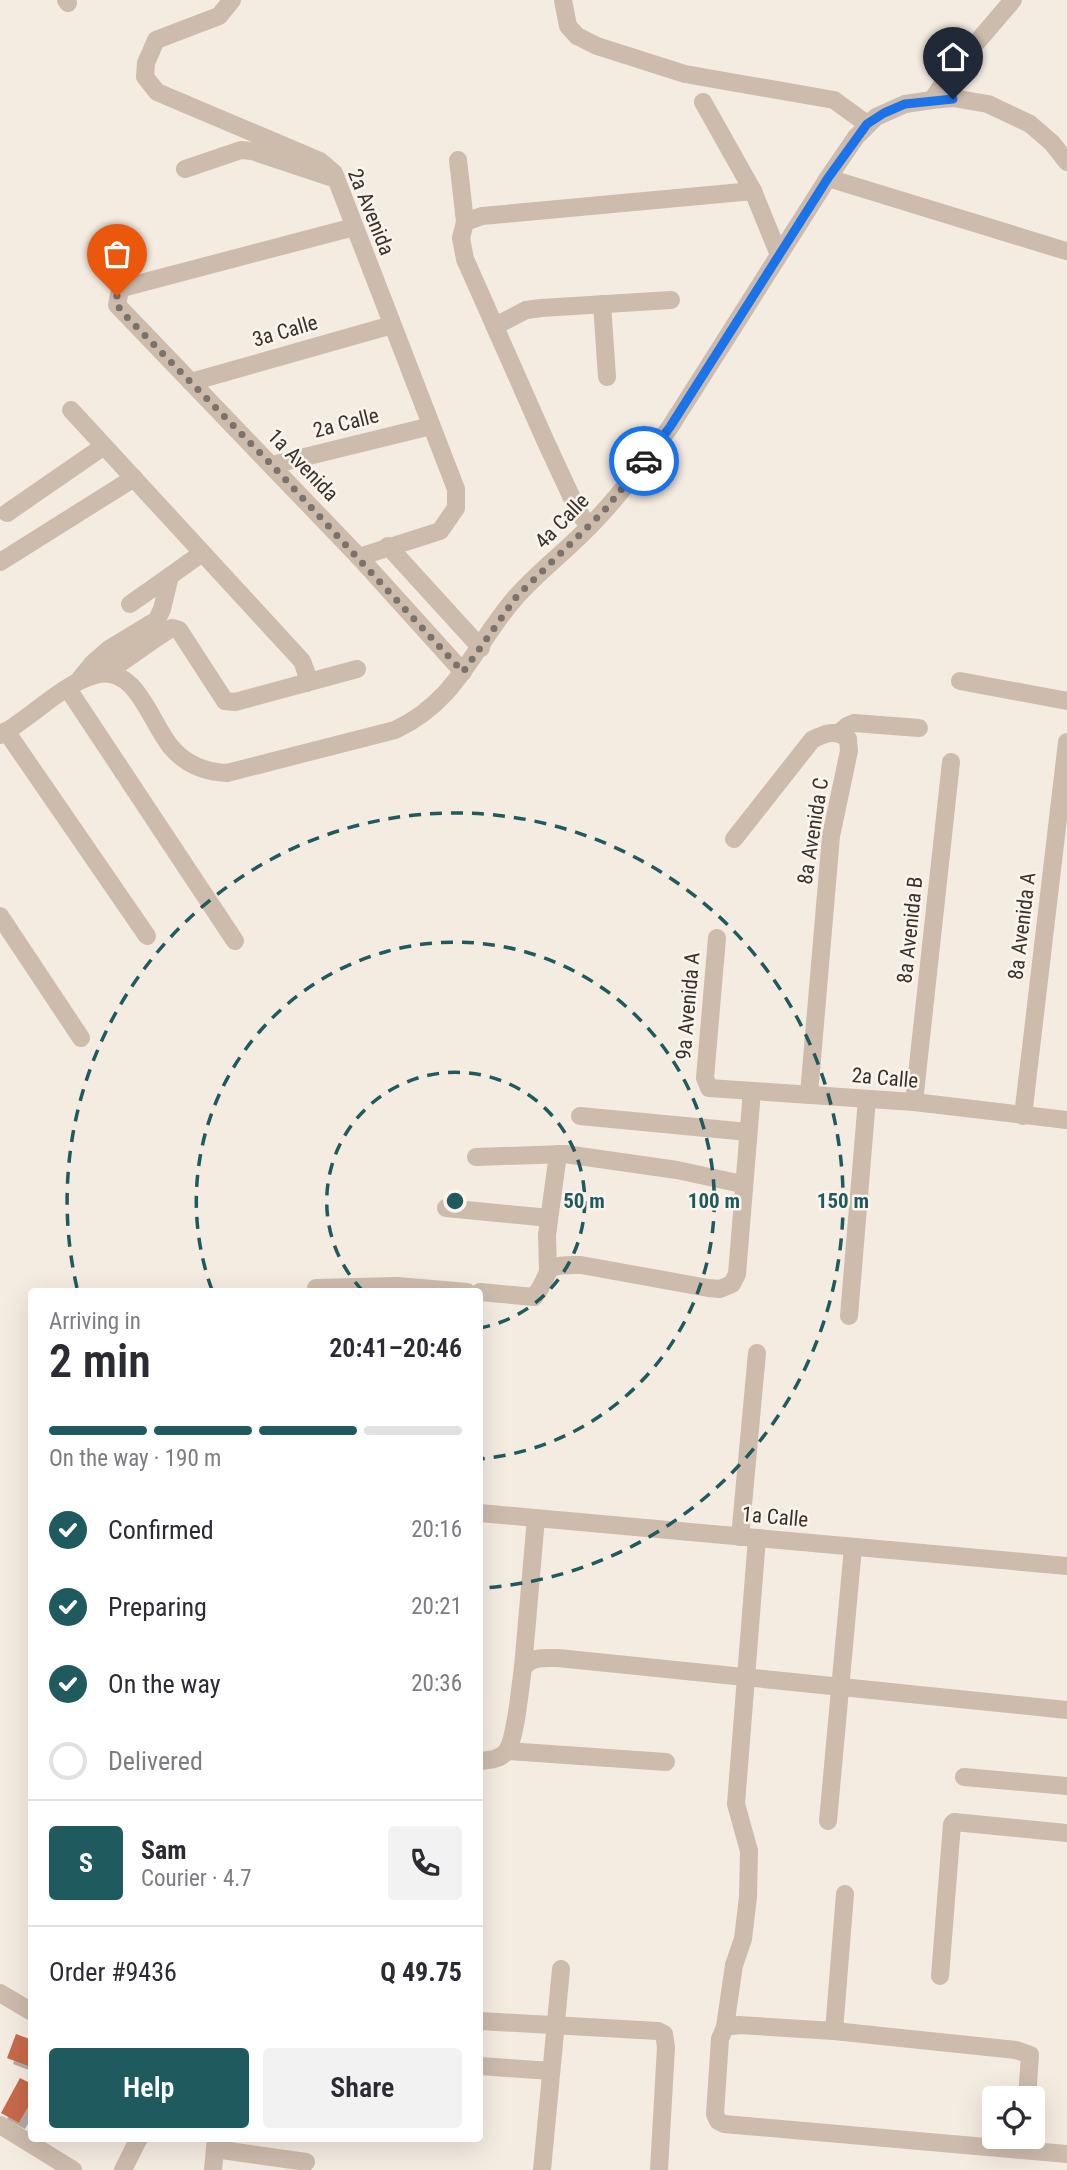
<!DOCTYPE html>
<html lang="en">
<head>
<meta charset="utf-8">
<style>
  body { margin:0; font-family:"Roboto Condensed",sans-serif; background:#f2f2f3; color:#2b2b33; height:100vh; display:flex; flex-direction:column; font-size:26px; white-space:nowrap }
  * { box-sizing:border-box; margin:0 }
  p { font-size:23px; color:#7c7c81 }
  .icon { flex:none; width:38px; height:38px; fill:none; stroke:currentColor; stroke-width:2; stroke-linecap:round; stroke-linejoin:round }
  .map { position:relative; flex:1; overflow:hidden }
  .panel { position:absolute; left:28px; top:1288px; width:455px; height:854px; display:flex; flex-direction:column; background:#fff; border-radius:7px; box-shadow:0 7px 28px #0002 }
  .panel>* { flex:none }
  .buttons { position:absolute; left:982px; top:2086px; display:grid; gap:14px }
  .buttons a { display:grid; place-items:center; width:63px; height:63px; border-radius:7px; background:#fff; box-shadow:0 7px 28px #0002; font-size:35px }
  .pin { position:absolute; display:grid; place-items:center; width:60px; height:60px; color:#fff; margin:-72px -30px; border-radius:50% 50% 50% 0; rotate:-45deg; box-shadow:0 0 7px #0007 }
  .pin .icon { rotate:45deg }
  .courier { position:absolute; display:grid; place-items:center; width:70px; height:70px; margin:-35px; border:5px solid #1a73e8; border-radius:50%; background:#fff; color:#222; box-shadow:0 2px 9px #0007 }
  .overview em { font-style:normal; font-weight:600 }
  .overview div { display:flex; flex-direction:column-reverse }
  .overview { display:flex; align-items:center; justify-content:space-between; height:119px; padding:0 21px }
  h1 { font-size:46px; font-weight:600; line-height:52px }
  .bar { display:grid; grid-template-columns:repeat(4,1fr); gap:10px 7px; align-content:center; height:84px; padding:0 21px }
  .bar i { height:9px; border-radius:5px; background:#e1e1e2 }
  .bar .selected { background:#1f5a5e }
  .bar p { grid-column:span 4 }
  .line { display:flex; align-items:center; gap:18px; padding:0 21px; border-top:2px solid #e1e1e2 }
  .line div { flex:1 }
  .round { display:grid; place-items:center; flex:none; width:74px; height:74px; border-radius:7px; background:#f2f2f3 }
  ol { padding:0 21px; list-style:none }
  li { display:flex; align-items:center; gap:21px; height:77px }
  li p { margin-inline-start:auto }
  li .icon { padding:7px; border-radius:50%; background:#1f5a5e; color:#fff; stroke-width:4 }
  li:last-child { color:#7c7c81 }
  li i { width:38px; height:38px; border:4px solid #e1e1e2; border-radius:50% }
  .cta { display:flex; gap:14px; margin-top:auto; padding:14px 21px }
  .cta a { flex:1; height:80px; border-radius:7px; background:#1f5a5e; color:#fff; font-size:28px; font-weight:600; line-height:80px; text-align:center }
  .cta a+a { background:#f2f2f3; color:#2b2b33 }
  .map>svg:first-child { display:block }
  .building { fill:#c8694b; filter:url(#shadow) }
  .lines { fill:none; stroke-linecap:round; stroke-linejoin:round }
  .minor { stroke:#cdbbac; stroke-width:18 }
  .done { stroke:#7c716b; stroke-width:7; stroke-dasharray:0 12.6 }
  .route { stroke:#1a73e8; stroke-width:9 }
  .ring { fill:none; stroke:#1f5a5e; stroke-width:3.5; stroke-dasharray:12 9 }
  .labels { text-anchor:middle; stroke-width:5; stroke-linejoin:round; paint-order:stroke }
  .street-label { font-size:21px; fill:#3b302b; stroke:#fbf5ee }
  .centre { fill:#1f5a5e; stroke:#fbf5ee; stroke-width:3.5 }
  .ring-label { font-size:21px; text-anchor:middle; font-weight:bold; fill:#1f5a5e; stroke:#fbf5ee; stroke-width:5; stroke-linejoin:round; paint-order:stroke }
</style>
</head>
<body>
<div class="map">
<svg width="1067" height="2170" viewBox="0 0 1067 2170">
  <defs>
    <filter id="shadow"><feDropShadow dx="6" dy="6" stdDeviation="0" flood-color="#0004"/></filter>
  </defs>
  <rect width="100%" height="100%" fill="#f4ebe1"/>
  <g class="building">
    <polygon points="16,2034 32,2040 32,2057 28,2066 7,2058"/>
    <polygon points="20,2078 32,2084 32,2100 19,2123 1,2113"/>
  </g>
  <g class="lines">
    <g class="minor">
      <polyline points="66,0 68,3"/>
      <polyline points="232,0 219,16 156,40 146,63 145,77 157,92 320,161 334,173 456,489 456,508 440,531 359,557"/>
      <polyline points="563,0 568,26 577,36 597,46 685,74 834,100 867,124"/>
      <polyline points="932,100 948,76 1013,0"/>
      <polyline points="703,102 753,191 779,255"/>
      <polyline points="458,160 465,222 461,238 465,259 545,440 578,511 589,527"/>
      <polyline points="185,169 241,150 252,151 336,179"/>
      <polyline points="828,178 1066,251"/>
      <polyline points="465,222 482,216 753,191"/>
      <polyline points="354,227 126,287 120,290 117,305 359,557 463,672"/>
      <polyline points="602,304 607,377"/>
      <polyline points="495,326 526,310 541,308 671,300"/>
      <polyline points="191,382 392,325"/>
      <polyline points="71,410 302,661 306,672 307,683"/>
      <polyline points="272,465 431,426"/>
      <polyline points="7,513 104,446"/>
      <polyline points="388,546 481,648"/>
      <polyline points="0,562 134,478"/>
      <polyline points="130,604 170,576"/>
      <polyline points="150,624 159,636 172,628 179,630 225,701 235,702 357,669"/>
      <polyline points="106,673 159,636"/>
      <polyline points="80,679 93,663 109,649 157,620 162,609 170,576 202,553"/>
      <polyline points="960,681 1067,701"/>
      <polyline points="68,689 235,941"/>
      <polyline points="6,731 147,936"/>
      <polyline points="839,733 847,726 854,723 919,728"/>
      <path d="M 0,735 C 31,718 62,684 95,675 C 136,663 151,724 171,747 C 185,764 205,772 227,773 L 395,730 C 459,700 473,646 516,597 C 537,573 566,551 589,527 C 619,497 645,462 670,427 L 828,178 L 856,137 L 876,117 L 905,104 L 932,100 L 953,98 L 988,104 L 1030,124 L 1052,143 L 1067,162"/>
      <path d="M 734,839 L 812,740 C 825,733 836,729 848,739 L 849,751 L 831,836 L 809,1094"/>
      <polyline points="0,916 81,1038"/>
      <polyline points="717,938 705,1078 709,1088 914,1102 1067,1120"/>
      <polyline points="914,1102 951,762"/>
      <polyline points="580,1116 748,1132"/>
      <polyline points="1023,1116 1067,742"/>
      <polyline points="476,1157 565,1154 677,1170 742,1184"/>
      <polyline points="446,1208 549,1218"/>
      <polyline points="548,1270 547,1235 558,1154"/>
      <polyline points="316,1288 397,1286 467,1292"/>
      <path d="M 480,1292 L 534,1297 C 555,1271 537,1264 581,1265 L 708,1288 L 720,1289 L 732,1284 L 737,1274 L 752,1091"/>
      <polyline points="849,1316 867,1099"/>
      <polyline points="480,1513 1067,1566"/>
      <polyline points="740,1537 757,1353"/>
      <polyline points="523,1668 536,1518"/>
      <polyline points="507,1751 666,1762"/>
      <path d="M 480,1761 C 489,1760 499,1760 506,1752 C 516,1740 520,1686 523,1668 C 532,1656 544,1658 558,1658 L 1067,1710"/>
      <polyline points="964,1777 1067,1786"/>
      <polyline points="828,1821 853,1547"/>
      <polyline points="940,1976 952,1824 954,1822 1067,1833"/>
      <polyline points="0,1993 32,2012"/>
      <polyline points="480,2021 658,2031 664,2034 666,2047 659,2170"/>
      <polyline points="725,2027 734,1965 743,1939 748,1897 749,1851 736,1804 757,1538"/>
      <polyline points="834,2031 845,1894"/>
      <polyline points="480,2066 551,2071"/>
      <polyline points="1027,2098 1030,2055 1016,2050 834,2031 739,2025 725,2027 720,2039 715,2114 718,2121 724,2124 1067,2154"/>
      <polyline points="0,2125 73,2170"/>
      <polyline points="215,2149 306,2162"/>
      <polyline points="123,2170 139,2138"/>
      <polyline points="213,2170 216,2138"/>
      <polyline points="542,2170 561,1969"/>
    </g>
  </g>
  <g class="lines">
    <polyline class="done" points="117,296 117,305 124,314 272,465 463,672 517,596 604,511 644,461"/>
    <polyline class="route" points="644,461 670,427 828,178 867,124 884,113 905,104 953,99"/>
  </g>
  <g class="ring">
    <path d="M363 1291A129 129 0 1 1 480 1328"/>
    <path d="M212 1290A259 259 0 1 1 480 1459"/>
    <path d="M77 1288A388 388 0 1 1 482 1588"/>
  </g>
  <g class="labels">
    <g class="street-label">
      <text transform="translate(371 212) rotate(68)" y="7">2a Avenida</text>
      <text transform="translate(285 331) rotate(-16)" y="7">3a Calle</text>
      <text transform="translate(346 423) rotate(-14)" y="7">2a Calle</text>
      <text transform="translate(303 465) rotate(46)" y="7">1a Avenida</text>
      <text transform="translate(562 521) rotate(-46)" y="7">4a Calle</text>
      <text transform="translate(813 831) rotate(-81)" y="7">8a Avenida C</text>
      <text transform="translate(1022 926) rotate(-83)" y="7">8a Avenida A</text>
      <text transform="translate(910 930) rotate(-84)" y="7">8a Avenida B</text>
      <text transform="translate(688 1006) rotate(-85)" y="7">9a Avenida A</text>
      <text transform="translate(885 1078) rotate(5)" y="7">2a Calle</text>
      <text transform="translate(775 1517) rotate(5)" y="7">1a Calle</text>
    </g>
  </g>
  <circle cx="455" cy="1201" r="10" class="centre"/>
  <g class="ring-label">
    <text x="584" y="1208">50 m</text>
    <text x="714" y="1208">100 m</text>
    <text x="843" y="1208">150 m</text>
  </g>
</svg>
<div class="buttons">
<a><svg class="icon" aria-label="locate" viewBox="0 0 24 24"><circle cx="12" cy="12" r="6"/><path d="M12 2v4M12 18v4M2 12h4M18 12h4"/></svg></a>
</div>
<div class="pin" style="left:117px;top:296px;background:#ea580c"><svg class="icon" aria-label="bag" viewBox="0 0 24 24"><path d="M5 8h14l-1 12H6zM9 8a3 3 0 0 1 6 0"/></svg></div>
<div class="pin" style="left:953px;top:99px;background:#1f2937"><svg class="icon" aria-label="home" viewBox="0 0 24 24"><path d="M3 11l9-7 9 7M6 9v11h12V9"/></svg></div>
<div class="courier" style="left:644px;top:461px"><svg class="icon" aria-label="car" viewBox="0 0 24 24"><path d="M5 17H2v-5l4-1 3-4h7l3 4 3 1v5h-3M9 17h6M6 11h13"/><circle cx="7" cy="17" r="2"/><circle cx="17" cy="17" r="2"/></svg></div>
<section class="panel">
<div class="overview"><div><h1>2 min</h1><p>Arriving in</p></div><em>20:41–20:46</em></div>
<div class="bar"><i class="selected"></i><i class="selected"></i><i class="selected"></i><i></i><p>On the way · 190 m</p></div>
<ol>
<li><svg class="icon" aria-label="check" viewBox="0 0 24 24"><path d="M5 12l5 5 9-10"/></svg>Confirmed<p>20:16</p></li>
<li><svg class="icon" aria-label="check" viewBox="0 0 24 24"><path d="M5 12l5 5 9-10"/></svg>Preparing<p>20:21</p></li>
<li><svg class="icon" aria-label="check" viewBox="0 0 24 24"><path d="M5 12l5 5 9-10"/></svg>On the way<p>20:36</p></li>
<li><i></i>Delivered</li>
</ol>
<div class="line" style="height:126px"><b class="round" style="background:#1f5a5e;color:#fff">S</b><div><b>Sam</b><p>Courier · 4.7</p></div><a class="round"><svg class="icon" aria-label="phone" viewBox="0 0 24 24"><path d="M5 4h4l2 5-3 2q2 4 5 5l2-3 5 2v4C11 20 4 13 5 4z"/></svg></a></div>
<div class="line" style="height:91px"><div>Order #9436</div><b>Q 49.75</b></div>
<div class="cta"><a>Help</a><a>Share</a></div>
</section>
</div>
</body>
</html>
